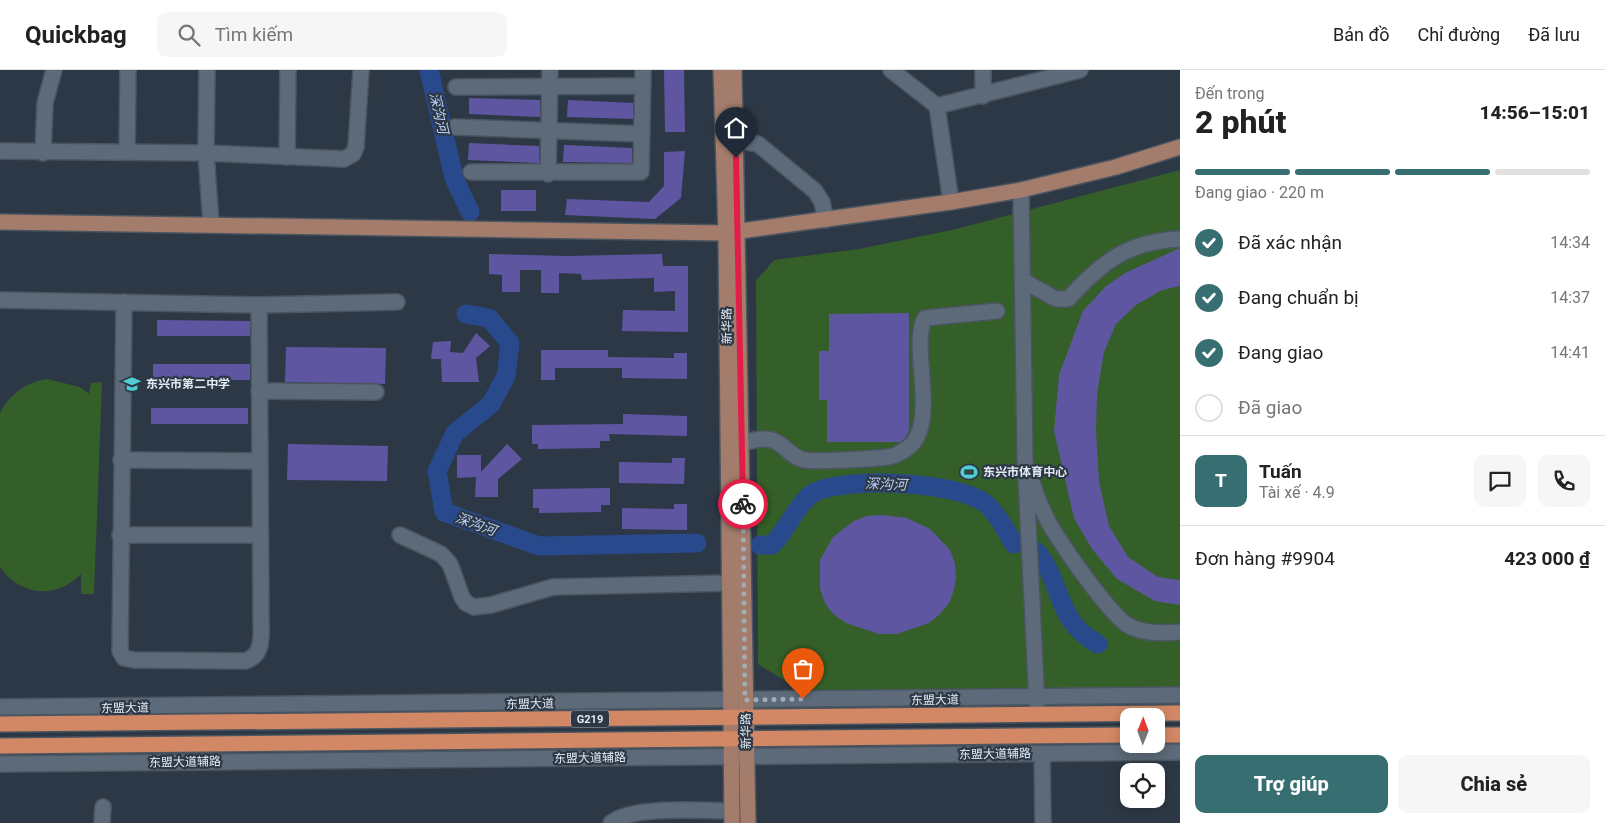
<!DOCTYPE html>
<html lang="vi">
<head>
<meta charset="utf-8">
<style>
  body { margin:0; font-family:Roboto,"Noto Sans SC",sans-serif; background:#f6f6f6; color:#222; height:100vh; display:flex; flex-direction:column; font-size:19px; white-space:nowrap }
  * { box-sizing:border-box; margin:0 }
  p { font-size:16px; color:#767676 }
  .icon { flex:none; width:28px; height:28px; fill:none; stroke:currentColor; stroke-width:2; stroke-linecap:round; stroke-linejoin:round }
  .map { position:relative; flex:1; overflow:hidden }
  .panel { display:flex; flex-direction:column; background:#fff; width:425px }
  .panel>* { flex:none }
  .needle { width:32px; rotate:1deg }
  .tools { position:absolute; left:1120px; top:638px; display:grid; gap:10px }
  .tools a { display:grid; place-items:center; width:45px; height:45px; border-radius:10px; background:#fff; box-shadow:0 2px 12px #0003; font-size:25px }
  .pin { position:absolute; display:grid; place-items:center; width:42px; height:42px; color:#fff; margin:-51px -21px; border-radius:50% 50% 50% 0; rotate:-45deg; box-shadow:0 0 5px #0007 }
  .pin .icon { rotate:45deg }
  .courier { position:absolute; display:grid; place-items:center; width:50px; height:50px; margin:-25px; border:4px solid #e11d48; border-radius:50%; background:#fff; color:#222; box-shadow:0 1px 6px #0007 }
  .summary em { font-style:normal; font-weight:800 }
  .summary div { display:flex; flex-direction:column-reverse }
  .summary { display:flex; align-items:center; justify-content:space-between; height:85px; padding:0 15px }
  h1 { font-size:32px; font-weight:800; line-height:38px }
  .bar { display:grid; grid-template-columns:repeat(4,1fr); gap:8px 5px; align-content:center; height:60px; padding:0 15px }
  .bar i { height:6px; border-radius:4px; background:#e0e0e0 }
  .bar .current { background:#376e72 }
  .bar p { grid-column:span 4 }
  .line { display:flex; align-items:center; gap:12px; padding:0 15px; border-top:1px solid #e0e0e0 }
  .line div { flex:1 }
  .round { display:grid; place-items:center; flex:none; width:52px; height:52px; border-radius:10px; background:#f6f6f6 }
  ol { padding:0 15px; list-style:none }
  li { display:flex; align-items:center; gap:15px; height:55px }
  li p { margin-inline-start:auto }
  li .icon { padding:5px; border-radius:50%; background:#376e72; color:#fff; stroke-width:4 }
  li:last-child { color:#767676 }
  li i { width:28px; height:28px; border:2px solid #e0e0e0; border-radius:50% }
  .cta { display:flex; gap:10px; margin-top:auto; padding:10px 15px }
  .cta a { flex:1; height:58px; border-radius:10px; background:#376e72; color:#fff; font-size:20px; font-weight:800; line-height:58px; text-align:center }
  .cta a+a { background:#f6f6f6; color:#222 }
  header { display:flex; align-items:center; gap:30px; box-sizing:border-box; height:70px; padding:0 25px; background:#fff; border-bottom:1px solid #e0e0e0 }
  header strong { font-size:24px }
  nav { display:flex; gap:28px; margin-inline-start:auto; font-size:18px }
  .search { width:350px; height:45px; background:#f6f6f6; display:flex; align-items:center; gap:12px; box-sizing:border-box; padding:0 18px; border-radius:10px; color:#767676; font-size:19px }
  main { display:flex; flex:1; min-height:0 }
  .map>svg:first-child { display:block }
  .green { fill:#345f28 }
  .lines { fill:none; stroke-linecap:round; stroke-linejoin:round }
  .river { stroke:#29498d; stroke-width:19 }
  .building { fill:#5f56a2 }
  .minor-casing { stroke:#4b5560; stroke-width:18 }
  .major-casing { stroke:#4b5560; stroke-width:18 }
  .highway-casing { stroke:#4b5560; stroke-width:18 }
  .minor { stroke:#5c6a79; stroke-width:15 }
  .major { stroke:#a37c6c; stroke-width:15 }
  .highway { stroke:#d28864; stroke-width:15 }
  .done { stroke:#a3acb6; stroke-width:5; stroke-dasharray:0 9 }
  .route { stroke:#e11d48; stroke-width:6 }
  .labels { text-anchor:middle; stroke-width:4.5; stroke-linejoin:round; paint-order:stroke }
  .shield { fill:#2d3846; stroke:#acb5bf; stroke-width:1 }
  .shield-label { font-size:11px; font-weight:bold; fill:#e3eaf3 }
  .street-label { font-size:12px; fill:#e3eaf3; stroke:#2d3846 }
  .poi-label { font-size:12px; font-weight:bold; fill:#e3eaf3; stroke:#2d3846; text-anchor:start }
  .water-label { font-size:14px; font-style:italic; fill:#bbd0f7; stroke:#2d3846 }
</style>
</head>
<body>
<header>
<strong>Quickbag</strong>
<div class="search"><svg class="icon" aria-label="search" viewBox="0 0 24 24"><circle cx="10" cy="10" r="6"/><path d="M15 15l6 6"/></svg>Tìm kiếm</div>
<nav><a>Bản đồ</a><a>Chỉ đường</a><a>Đã lưu</a></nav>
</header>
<main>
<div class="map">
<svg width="1180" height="753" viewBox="0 0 1180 753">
  <rect width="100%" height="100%" fill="#2d3846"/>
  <g class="green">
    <polygon points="1180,100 1180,617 803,622 758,594 756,211 774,190 859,179 952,160"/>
    <path d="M 47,309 L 80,317 L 89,324 L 91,313 L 102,312 L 94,524 L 81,524 L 81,504 C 57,529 21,527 0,497 L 0,343 C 10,324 26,312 47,309 Z"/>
  </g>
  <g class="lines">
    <g class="river">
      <polyline points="429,0 454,108 470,142"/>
      <polyline points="466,244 489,248 510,273 506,306 491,334 455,363 437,401 444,442 539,476 697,473"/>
      <path d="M 760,475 L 772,475 C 787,461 798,431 815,422 C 847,407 958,411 986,434 C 998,444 1006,461 1014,474"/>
      <path d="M 1037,482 C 1063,513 1055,551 1098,574"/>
    </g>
  </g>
  <g class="building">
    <polygon points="664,0 684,0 685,62 665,62"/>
    <polygon points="469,28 540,30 540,47 469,44"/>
    <polygon points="568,30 633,33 633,49 567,47"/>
    <polygon points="469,73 539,76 539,93 468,90"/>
    <polygon points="564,75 632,78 632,93 563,92"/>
    <polygon points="685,81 681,128 655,149 565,145 567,129 649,132 664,116 664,82"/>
    <rect x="501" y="120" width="35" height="21"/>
    <polygon points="1180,178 1180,216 1162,220 1136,235 1116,254 1104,282 1097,324 1096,361 1099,412 1109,456 1128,487 1158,507 1180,510 1180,535 1155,531 1117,509 1092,479 1074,448 1054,361 1059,305 1083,241 1105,217 1125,203"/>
    <polygon points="489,184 568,186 662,184 663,196 688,196 688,262 622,261 623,240 675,241 675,221 654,222 654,208 582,210 581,204 559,203 559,223 541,223 541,200 520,200 520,222 502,222 502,205 489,204"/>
    <polygon points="909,243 909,360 906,367 900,372 827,372 827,330 819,330 819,281 829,281 829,244"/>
    <polygon points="157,250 250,251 250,266 157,266"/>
    <polygon points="476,263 490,276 476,288 479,312 442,312 441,289 431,289 433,272 451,271 450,282 463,283"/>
    <polygon points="286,277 386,278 385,314 285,312"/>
    <polygon points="541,280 608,280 608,287 674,288 674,283 687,283 687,309 622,308 622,298 555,298 555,310 541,310"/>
    <rect x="153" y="294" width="97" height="16"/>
    <rect x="151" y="338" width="97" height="16"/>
    <polygon points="623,344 687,346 687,366 609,364 610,371 600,371 600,378 538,379 538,374 532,374 532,355 623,354"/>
    <polygon points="288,374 388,376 387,411 287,410"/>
    <polygon points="507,374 522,389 498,409 498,427 475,427 476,407 457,408 457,385 481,385 481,402"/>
    <polygon points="672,388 685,388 684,414 619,413 619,392 672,393"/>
    <polygon points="610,418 610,435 601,435 601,442 539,443 539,438 533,438 533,419"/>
    <polygon points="674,434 687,434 687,460 622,459 622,438 674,439"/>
    <polygon points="882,445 907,448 930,459 950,480 955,493 956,507 954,520 949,533 939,545 929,553 897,564 879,564 846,553 833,544 825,533 820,519 820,490 833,467 854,451 867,446"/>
  </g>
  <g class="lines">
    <g class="minor-casing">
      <g id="minor">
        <polyline points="207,0 206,83 211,154"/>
        <polyline points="891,0 937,36 951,132"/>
        <polyline points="983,0 983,26"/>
        <polyline points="456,17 643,16"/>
        <polyline points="937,36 1080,0"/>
        <polyline points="455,57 642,64"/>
        <polyline points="736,70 758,74 815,121 822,132 826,150"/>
        <polyline points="0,81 206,83 344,89 353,84 356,77 361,0"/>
        <polyline points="127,82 128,0"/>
        <polyline points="43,83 45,33 54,0"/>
        <polyline points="287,87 288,0"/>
        <polyline points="471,102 641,102 643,0"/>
        <polyline points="548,104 550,0"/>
        <polyline points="1021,120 1025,388 1037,635"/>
        <path d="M 1022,210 L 1056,229 L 1068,229 C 1102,192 1128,171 1180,169"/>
        <path d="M 0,230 L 259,235 L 261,540 C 260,558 267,585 245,591 L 134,590 L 124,588 L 120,581 L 124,232"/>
        <polyline points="259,235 397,232"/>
        <polyline points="259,321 376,322"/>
        <path d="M 742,373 C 751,371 764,367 772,370 C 785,374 790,387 804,390 C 818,392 872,389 888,387 C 896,386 908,379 914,372 C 936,341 910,275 925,248 L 997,241"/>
        <polyline points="121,390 259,391"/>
        <path d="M 1031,409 C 1036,425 1042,440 1050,455 C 1062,475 1112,549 1131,557 C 1147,564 1163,563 1180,562"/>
        <polyline points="120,465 259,465"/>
        <polyline points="400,465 441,484 450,494 462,527 466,533 474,537 491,535 553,517 731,513"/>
        <polyline points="0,637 1180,625"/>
        <polyline points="1042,684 1043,753"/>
        <polyline points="0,694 1180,682"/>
        <polyline points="102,753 103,737"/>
        <path d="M 611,753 C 633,735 702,741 732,741"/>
      </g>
    </g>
    <g class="major-casing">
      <g id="major">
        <polyline points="721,0 726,163 732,753"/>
        <polyline points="734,0 748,753"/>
        <polyline points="0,152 726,163 951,132 1021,120 1116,97 1180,77"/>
      </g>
    </g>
    <g class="highway-casing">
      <g id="highway">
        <polyline points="0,654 1180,643"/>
        <polyline points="1156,665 1180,665"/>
        <polyline points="0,676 1129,665"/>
      </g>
    </g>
    <use href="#minor" class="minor"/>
    <use href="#major" class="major"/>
    <use href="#highway" class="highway"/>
  </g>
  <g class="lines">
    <polyline class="done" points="743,434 745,630 803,629"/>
    <polyline class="route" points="736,88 743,434"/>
  </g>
  <defs>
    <g id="school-bare" transform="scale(1.35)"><path d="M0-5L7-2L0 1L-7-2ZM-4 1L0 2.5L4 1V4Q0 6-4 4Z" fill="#51ccd4" stroke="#2d3846" stroke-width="2.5" paint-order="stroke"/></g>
    <g id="stadium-bare" transform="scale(1.35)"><path d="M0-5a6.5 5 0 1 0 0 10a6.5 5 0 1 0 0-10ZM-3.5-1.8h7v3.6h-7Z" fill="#51ccd4" stroke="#2d3846" stroke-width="2.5" paint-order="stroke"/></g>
  </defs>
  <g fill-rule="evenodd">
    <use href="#school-bare" x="132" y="314"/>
    <use href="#stadium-bare" x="969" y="402"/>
  </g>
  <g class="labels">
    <rect class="shield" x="571" y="640.5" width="38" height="17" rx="4"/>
    <g class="shield-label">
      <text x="590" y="653">G219</text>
    </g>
    <g class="street-label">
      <text transform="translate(727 256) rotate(-91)" y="4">新华路</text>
      <text transform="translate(935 630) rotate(-1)" y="4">东盟大道</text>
      <text transform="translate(530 634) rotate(-1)" y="4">东盟大道</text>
      <text transform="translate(125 638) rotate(-1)" y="4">东盟大道</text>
      <text transform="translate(746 661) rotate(-91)" y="4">新华路</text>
      <text transform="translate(995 684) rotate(-1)" y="4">东盟大道辅路</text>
      <text transform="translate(590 688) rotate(-1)" y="4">东盟大道辅路</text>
      <text transform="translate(185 692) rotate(-1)" y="4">东盟大道辅路</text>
    </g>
    <g class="poi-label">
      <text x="146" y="318">东兴市第二中学</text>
      <text x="983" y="406">东兴市体育中心</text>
    </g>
    <g class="water-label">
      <text transform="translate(439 43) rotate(77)" y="5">深沟河</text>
      <text transform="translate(886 414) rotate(2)" y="5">深沟河</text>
      <text transform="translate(476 454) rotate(20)" y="5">深沟河</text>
    </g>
  </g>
</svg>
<div class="tools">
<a><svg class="needle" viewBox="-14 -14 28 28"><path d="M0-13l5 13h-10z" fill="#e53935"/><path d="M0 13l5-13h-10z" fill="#767676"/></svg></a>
<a><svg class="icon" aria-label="locate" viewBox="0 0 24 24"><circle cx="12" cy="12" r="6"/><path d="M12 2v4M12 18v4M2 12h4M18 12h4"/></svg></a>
</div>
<div class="pin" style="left:803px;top:629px;background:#ea580c"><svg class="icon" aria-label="bag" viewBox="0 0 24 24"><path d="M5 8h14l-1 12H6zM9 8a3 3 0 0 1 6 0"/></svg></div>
<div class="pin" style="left:736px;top:88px;background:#1f2937"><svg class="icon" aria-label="home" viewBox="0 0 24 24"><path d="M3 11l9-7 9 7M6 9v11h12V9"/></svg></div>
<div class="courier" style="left:743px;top:434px"><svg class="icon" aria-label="bike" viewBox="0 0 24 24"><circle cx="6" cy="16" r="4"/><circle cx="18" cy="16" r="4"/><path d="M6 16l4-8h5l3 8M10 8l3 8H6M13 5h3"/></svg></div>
</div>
<section class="panel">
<div class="summary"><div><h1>2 phút</h1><p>Đến trong</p></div><em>14:56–15:01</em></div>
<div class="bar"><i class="current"></i><i class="current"></i><i class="current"></i><i></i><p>Đang giao · 220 m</p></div>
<ol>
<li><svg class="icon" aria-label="check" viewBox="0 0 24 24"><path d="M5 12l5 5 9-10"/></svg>Đã xác nhận<p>14:34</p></li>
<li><svg class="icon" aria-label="check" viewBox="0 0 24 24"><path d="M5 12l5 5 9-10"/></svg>Đang chuẩn bị<p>14:37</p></li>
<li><svg class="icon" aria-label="check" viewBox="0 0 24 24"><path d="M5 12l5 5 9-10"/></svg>Đang giao<p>14:41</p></li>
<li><i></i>Đã giao</li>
</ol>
<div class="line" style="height:90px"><b class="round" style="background:#376e72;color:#fff">T</b><div><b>Tuấn</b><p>Tài xế · 4.9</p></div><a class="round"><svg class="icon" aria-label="chat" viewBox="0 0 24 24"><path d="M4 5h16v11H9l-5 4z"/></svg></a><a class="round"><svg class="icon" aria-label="phone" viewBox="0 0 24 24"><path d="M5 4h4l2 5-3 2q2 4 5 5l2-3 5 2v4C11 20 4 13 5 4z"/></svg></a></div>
<div class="line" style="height:65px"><div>Đơn hàng #9904</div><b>423 000 ₫</b></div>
<div class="cta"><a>Trợ giúp</a><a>Chia sẻ</a></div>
</section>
</main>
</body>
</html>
